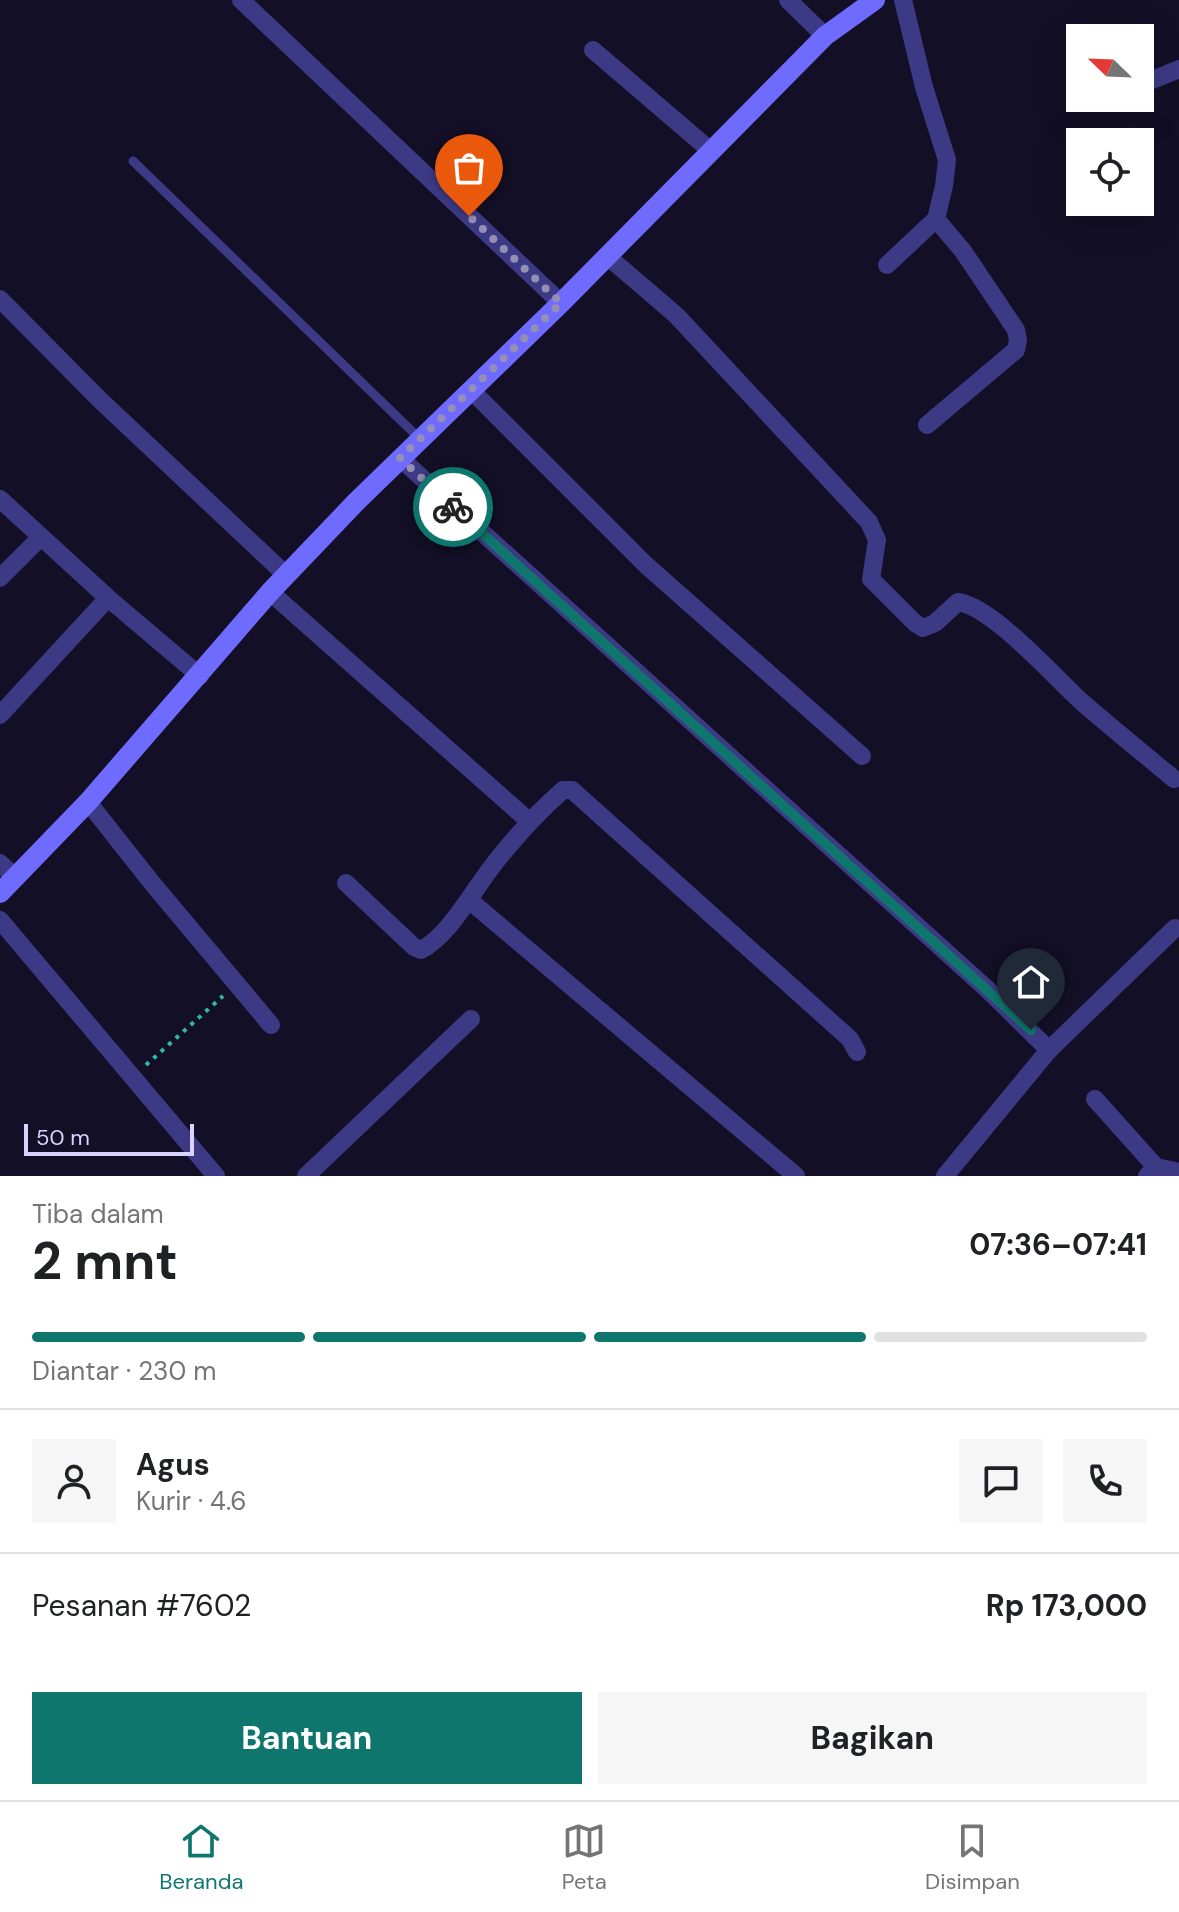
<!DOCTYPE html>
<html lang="id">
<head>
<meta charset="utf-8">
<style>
  body { margin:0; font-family:"DM Sans",sans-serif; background:#f6f6f6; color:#202124; height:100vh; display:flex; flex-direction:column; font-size:30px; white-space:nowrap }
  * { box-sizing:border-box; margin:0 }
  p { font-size:26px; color:#757577 }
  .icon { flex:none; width:44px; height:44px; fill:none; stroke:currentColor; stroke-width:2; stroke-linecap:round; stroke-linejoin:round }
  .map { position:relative; height:1176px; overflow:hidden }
  .panel { display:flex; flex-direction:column; background:#fff; flex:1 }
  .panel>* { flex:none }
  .needle { width:52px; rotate:293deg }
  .tools { position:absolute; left:1066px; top:24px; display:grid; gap:16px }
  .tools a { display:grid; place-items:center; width:88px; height:88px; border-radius:0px; background:#fff; box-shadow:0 8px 32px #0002; font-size:40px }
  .scale { position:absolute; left:24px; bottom:20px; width:170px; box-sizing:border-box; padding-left:8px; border:4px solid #d9d4ff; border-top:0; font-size:22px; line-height:28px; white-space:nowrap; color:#d9d4ff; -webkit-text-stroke:6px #130f26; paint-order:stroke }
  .pin { position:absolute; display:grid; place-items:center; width:68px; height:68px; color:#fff; margin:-82px -34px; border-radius:50% 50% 50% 0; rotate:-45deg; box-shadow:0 0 8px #0007 }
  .pin .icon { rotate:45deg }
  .courier { position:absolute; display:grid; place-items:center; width:80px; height:80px; margin:-40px; border:6px solid #0f766e; border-radius:50%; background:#fff; color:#222; box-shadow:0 2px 10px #0007 }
  .overview em { font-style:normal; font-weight:700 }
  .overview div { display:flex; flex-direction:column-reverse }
  .overview { display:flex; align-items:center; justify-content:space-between; height:136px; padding:0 32px }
  h1 { font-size:52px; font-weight:700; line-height:60px }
  .bar { display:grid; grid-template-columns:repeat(4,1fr); gap:12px 8px; align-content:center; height:96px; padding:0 32px }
  .bar i { height:10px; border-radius:6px; background:#e0e0e0 }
  .bar .selected { background:#0f766e }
  .bar p { grid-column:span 4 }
  .line { display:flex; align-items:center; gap:20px; padding:0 32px; border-top:2px solid #e0e0e0 }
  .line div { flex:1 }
  .round { display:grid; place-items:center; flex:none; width:84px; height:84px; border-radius:0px; background:#f6f6f6 }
  .button { display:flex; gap:16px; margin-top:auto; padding:16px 32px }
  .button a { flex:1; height:92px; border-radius:0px; background:#0f766e; color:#fff; font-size:32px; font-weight:700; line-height:92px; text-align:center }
  .button a+a { background:#f6f6f6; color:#202124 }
  .menu { display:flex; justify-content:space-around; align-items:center; height:112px; border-top:2px solid #e0e0e0; background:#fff; font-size:22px; color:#757577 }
  .menu a { display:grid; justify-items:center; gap:4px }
  .menu .selected { color:#0f766e }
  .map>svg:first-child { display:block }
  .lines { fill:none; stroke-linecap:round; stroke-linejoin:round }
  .path { stroke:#2fb8b0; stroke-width:4; stroke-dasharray:4 6; stroke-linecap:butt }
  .lane { stroke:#3d3a85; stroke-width:9 }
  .street { stroke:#3d3a85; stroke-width:18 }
  .secondary { stroke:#6f6bff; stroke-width:20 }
  .done { stroke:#948fb3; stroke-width:8; stroke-dasharray:0 14.4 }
  .route { stroke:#0f766e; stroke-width:10 }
</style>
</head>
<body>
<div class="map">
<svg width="1179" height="1176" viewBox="0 0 1179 1176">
  <rect width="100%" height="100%" fill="#130f26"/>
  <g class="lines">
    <polyline class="path" points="146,1065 223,996"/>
    <polyline class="lane" points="133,161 420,439"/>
    <g class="street">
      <polyline points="241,0 561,303"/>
      <polyline points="788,0 825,36"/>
      <polyline points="593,50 711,151"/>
      <polyline points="1145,83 1179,69"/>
      <path d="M 607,256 L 676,315 L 869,522 L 877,540 L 871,579 L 915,623 L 923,628 L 935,623 L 958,602 C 993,607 1054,677 1083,703 C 1113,729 1144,754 1174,779"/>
      <polyline points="887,265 936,219 944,186 947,160 924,87 903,0"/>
      <polyline points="0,299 99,399 286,575"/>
      <polyline points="471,390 646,565 862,756"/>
      <polyline points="927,425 1016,350 1018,340 1016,330 963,251 936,219"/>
      <polyline points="400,458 988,990 1049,1050"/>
      <polyline points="0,499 108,598 200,676"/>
      <polyline points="0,578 41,537"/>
      <polyline points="270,592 529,821"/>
      <polyline points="0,715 108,598"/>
      <polyline points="88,802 152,883 271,1025"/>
      <polyline points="0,863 16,878"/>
      <path d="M 346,883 L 414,947 L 421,950 C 449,936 474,889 494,864 C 515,837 537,813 563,790 L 572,790 L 850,1039 L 857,1052"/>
      <polyline points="469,900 796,1176"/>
      <polyline points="0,920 216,1176"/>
      <polyline points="1095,1099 1156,1167"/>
      <polyline points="306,1176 471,1019"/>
      <polyline points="945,1176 1049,1050 1175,928"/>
      <polyline points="1147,1176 1156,1167 1179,1172"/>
    </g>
    <polyline class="secondary" points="0,893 88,802 270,592 355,503 561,303 825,36 875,0"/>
  </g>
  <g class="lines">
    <polyline class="done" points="453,507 400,458 561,303 469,216"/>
    <polyline class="route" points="453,507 1031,1030"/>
  </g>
</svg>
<div class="tools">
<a><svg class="needle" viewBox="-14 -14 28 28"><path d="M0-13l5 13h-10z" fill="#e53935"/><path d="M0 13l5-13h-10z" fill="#757577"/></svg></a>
<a><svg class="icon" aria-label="locate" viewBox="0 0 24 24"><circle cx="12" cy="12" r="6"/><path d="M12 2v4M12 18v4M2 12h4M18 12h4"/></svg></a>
</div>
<div class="scale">50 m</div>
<div class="pin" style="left:469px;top:216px;background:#ea580c"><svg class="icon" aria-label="bag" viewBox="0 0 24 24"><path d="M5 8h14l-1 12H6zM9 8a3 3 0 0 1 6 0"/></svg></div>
<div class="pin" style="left:1031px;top:1030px;background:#1f2937"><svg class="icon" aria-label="home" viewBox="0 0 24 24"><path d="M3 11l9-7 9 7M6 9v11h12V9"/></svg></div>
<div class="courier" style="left:453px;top:507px"><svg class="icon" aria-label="bike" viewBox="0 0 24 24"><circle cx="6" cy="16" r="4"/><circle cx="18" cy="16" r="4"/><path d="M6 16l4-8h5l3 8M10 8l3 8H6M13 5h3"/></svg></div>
</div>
<section class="panel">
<div class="overview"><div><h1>2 mnt</h1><p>Tiba dalam</p></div><em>07:36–07:41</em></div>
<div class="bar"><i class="selected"></i><i class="selected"></i><i class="selected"></i><i></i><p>Diantar · 230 m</p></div>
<div class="line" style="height:144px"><a class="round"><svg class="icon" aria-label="person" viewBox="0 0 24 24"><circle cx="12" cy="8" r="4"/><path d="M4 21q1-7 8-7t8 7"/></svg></a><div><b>Agus</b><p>Kurir · 4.6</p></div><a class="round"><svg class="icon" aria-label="chat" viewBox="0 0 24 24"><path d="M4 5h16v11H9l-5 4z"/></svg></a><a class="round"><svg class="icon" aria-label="phone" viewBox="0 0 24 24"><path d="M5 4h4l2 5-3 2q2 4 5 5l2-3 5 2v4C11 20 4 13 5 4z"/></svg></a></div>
<div class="line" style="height:104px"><div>Pesanan #7602</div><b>Rp 173,000</b></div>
<div class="button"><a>Bantuan</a><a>Bagikan</a></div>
</section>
<nav class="menu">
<a class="selected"><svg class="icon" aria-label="home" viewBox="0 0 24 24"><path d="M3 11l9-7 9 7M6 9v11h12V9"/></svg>Beranda</a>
<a><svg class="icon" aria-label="map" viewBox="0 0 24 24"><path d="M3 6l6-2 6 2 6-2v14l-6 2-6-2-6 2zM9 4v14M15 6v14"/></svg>Peta</a>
<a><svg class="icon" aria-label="saved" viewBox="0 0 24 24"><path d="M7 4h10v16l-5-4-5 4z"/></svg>Disimpan</a>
</nav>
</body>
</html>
